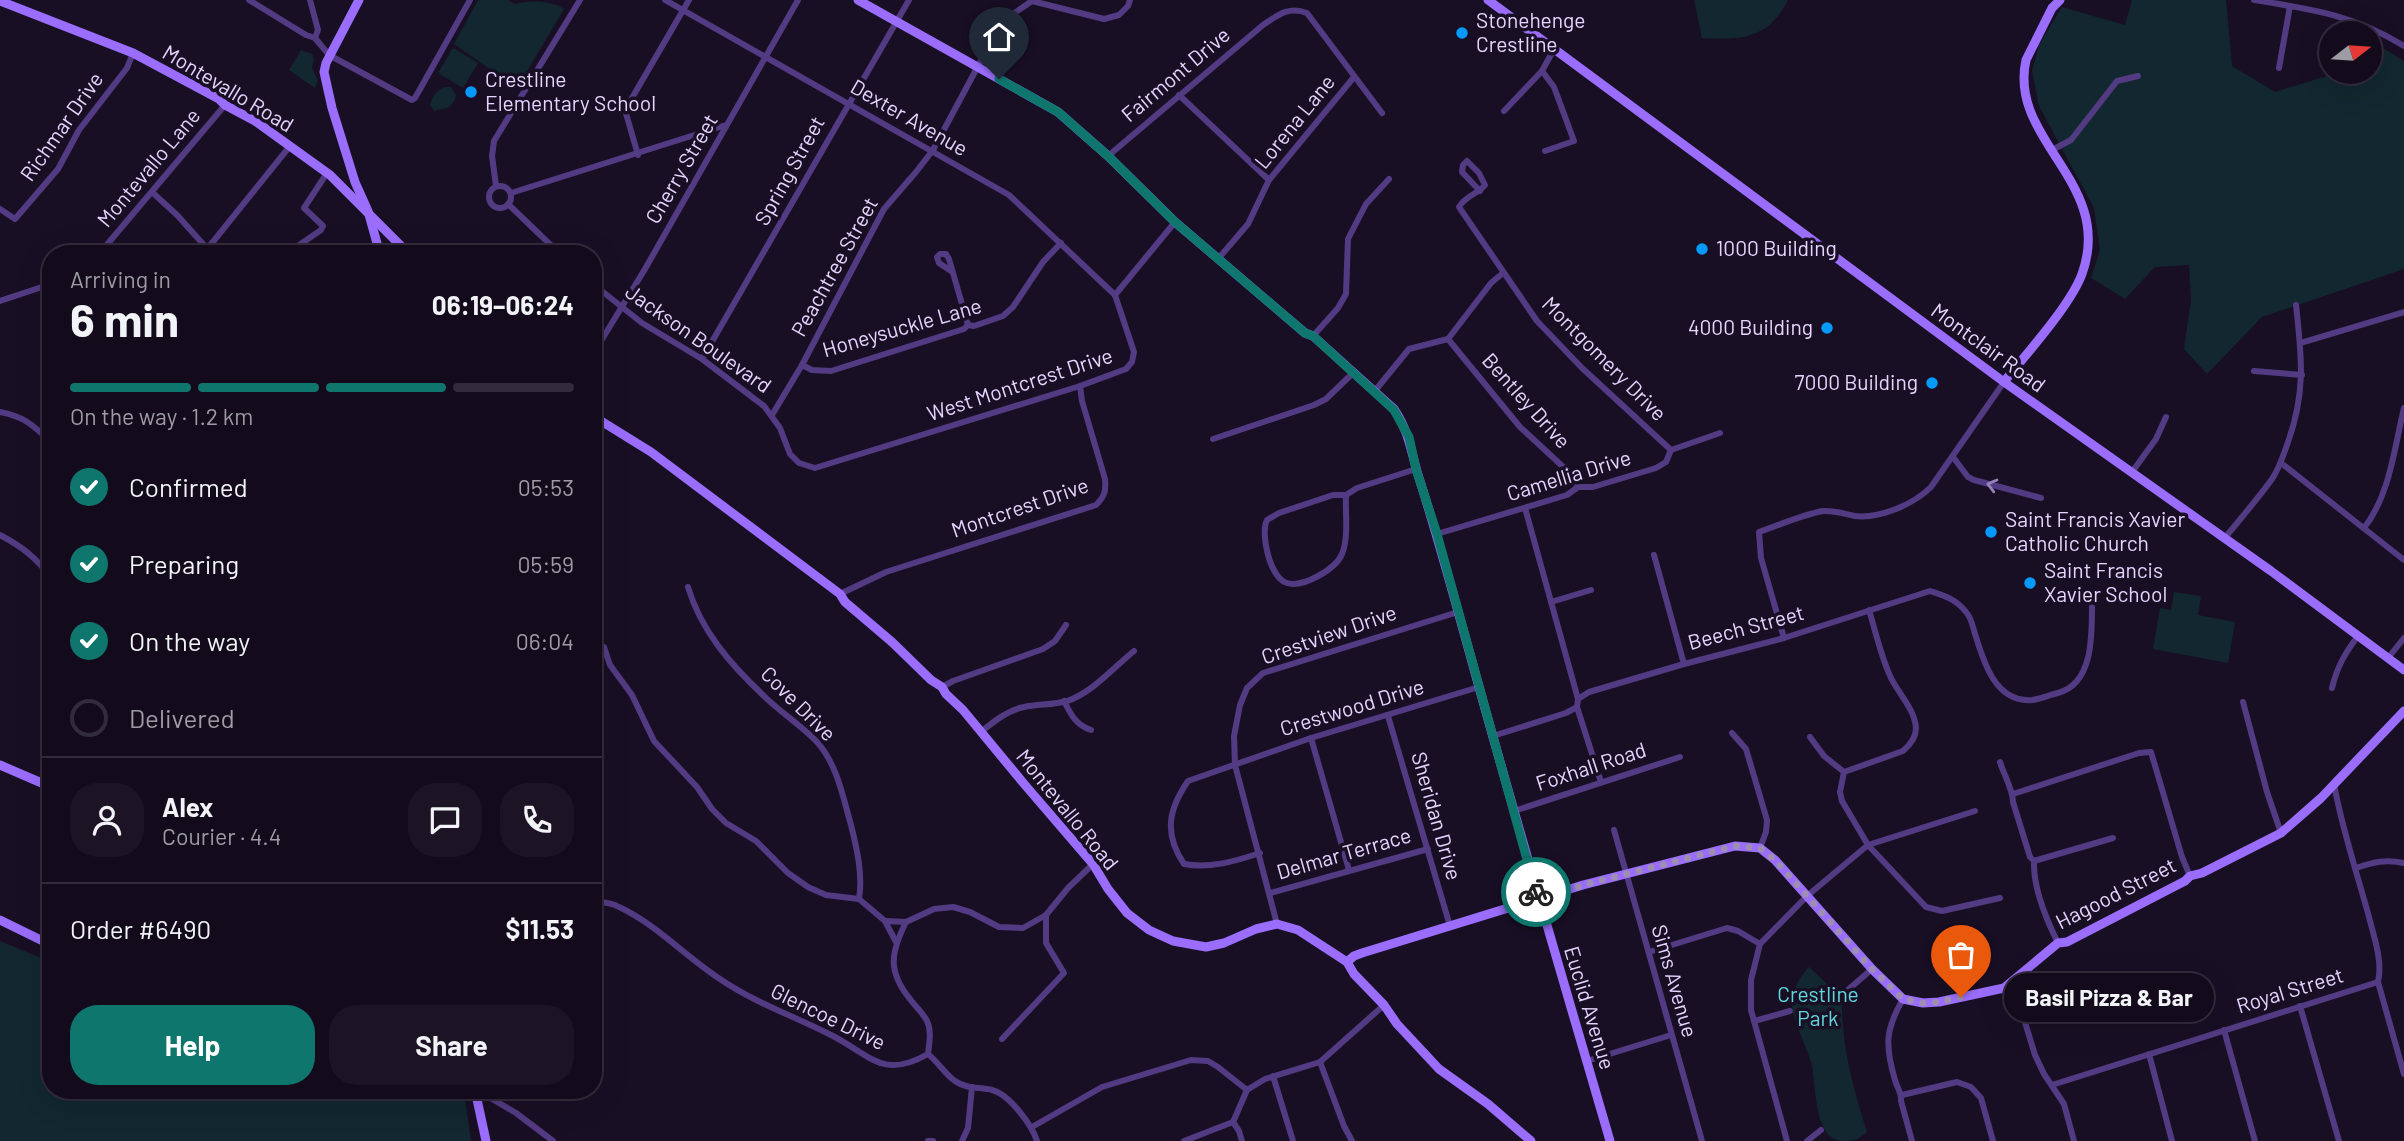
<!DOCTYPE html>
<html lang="en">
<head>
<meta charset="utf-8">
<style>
  body { margin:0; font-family:Barlow,sans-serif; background:#1c1425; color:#f1f3f6; height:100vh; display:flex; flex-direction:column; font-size:26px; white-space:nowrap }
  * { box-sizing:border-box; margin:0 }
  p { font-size:23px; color:#9d9ba3 }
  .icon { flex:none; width:38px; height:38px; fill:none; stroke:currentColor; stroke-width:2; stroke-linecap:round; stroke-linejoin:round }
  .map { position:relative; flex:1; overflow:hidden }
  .drawer { position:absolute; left:42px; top:245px; width:560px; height:854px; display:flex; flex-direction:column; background:#130b1c; border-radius:28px; box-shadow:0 7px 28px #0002,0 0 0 2px #322b3b }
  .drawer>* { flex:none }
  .needle { width:46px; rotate:73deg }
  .buttons { position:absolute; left:2319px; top:21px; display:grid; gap:14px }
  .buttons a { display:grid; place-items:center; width:63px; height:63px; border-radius:50%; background:#130b1c; box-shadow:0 7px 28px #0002,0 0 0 2px #322b3b; font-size:35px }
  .pin { position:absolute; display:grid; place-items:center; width:60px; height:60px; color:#fff; margin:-72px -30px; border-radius:50% 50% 50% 0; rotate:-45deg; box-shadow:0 0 7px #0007 }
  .pin .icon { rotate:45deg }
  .courier { position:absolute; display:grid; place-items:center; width:70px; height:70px; margin:-35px; border:5px solid #0f766e; border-radius:50%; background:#fff; color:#222; box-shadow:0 2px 9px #0007 }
  .bubble { position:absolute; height:49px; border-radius:24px; background:#130b1c; box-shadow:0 7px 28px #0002,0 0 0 2px #322b3b; font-size:23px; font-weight:700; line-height:49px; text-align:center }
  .summary em { font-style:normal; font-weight:700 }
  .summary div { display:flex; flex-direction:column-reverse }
  .summary { display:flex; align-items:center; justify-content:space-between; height:119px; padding:0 28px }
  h1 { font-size:46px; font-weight:700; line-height:52px }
  .bar { display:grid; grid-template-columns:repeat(4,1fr); gap:10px 7px; align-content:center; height:84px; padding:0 28px }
  .bar i { height:9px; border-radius:5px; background:#322b3b }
  .bar .current { background:#0f766e }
  .bar p { grid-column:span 4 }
  .line { display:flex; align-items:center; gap:18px; padding:0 28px; border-top:2px solid #322b3b }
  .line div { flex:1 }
  .round { display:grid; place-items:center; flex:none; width:74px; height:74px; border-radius:28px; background:#1c1425 }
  ol { padding:0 28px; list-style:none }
  li { display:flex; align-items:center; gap:21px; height:77px }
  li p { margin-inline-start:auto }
  li .icon { padding:7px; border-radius:50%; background:#0f766e; color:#fff; stroke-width:4 }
  li:last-child { color:#9d9ba3 }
  li i { width:38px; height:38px; border:4px solid #322b3b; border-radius:50% }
  .cta { display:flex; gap:14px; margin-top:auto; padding:14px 28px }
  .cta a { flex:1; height:80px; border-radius:28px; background:#0f766e; color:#fff; font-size:28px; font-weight:700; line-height:80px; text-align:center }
  .cta a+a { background:#1c1425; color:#f1f3f6 }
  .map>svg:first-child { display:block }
  .green { fill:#12272f }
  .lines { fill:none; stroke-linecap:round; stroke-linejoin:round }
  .street { stroke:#533b83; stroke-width:6 }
  .secondary { stroke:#9a6dfc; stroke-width:9 }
  .oneway { stroke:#9580ba }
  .done { stroke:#9e8fb2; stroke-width:7; stroke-dasharray:0 12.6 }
  .route { stroke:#0f766e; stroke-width:9 }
  .poi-dot { fill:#0599f9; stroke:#190f25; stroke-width:2.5 }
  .labels { text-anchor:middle; stroke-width:7; stroke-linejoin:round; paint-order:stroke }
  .poi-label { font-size:21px; fill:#e5d4fe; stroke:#190f25; text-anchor:start }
  .street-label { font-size:21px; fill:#e5d4fe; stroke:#190f25 }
  .park-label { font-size:21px; fill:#60d8dd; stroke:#190f25 }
</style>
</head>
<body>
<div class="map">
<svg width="2404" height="1141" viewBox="0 0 2404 1141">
  <rect width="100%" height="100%" fill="#190f25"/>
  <g class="green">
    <path d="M 478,0 L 508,0 L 515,4 C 530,0 551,0 564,9 L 517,88 L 454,44 Z"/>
    <path d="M 1694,0 L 1788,0 C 1768,39 1742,40 1702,38 Z"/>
    <polygon points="2132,0 2226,0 2232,66 2275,92 2340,72 2370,72 2370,54 2375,43 2404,61 2404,269 2262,317 2207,374 2184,349 2191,300 2189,265 2155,267 2125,299 2091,278 2100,250 2094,208 2039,106 2032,71 2039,45 2062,7 2125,25"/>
    <polygon points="453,48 478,63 463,88 438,73"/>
    <polygon points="301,50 312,54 314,59 312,68 318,80 315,88 289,70"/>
    <path d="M 445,87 L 451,87 L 456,95 L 455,100 L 449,107 L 434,111 L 430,105 C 433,95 436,91 445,87 Z"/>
    <polygon points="2174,592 2201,596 2198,615 2235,622 2228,663 2153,649 2160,608 2171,610"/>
    <polygon points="0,941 51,962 51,1090 454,1090 465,1098 471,1141 0,1141"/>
    <path d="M 1809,967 L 1842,998 C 1841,1045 1853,1087 1867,1132 C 1859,1139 1854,1141 1843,1141 C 1812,1140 1817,1082 1811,1062 C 1807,1048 1792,1018 1792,1005 C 1792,991 1799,977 1809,967 Z"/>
  </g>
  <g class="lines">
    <g class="street">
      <polyline points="249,0 306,35 315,38 329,55 412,100 415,98 470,0"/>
      <polyline points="310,0 318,30 315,38"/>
      <polyline points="665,0 1009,195 1115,295"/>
      <path d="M 2254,0 C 2311,9 2354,15 2404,46"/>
      <polyline points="2279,68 2290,6"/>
      <polyline points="1179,95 1269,180"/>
      <polyline points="1504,111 1542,71"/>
      <polyline points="2052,150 2071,140 2117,81 2138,76"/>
      <polyline points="1545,151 1574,141 1554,87 1542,71 1554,49"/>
      <polyline points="638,155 625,110 689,0"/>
      <path d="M 1108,156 L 1263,25 C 1278,15 1288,6 1307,13 L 1382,113"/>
      <circle cx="500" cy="197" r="11"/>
      <polyline points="496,186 492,156 494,141 580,0"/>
      <path d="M 1480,191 L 1462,172 L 1463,165 L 1467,161 L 1479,173 L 1485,185 C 1478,194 1465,196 1459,207 L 1537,321 L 1582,368 L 1671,450"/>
      <polyline points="153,193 177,215 212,254"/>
      <polyline points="511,193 726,125"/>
      <polyline points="508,204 560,254"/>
      <polyline points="0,209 15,219 58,169 79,130 127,68 133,53"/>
      <polyline points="208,248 290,146"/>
      <polyline points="99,254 225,105"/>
      <polyline points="291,254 292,250 321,230 323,226 304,208 327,173"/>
      <polyline points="1218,259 1248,224 1269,180 1354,77"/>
      <polyline points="951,271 939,263 937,257 940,254 946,254 949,259 968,325"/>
      <polyline points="593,284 642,323 702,359 764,406 780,428 790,454 799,463 815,468 1080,386 1126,369 1132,362 1134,352 1115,295 1175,222"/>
      <polyline points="0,301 51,284"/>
      <polyline points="1313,336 1338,308 1346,294 1348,239 1366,204 1389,179"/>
      <polyline points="1448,339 1520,427 1572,475 1578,487"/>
      <polyline points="2300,343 2404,312"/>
      <polyline points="593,354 645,269 798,0"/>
      <polyline points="702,359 909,0"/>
      <polyline points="802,365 812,370 831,371 964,329 968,325 974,326 1003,316 1013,307 1043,262 1061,243"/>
      <polyline points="2254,371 2302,375"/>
      <polyline points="1374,392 1409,349 1448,339 1491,283 1503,273"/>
      <path d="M 0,412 C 25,417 33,425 51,442"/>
      <polyline points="772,415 802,365 884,209 916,172 933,150 992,40 1010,16 1032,1 1104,19 1119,15 1128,6 1130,0"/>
      <polyline points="1213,439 1314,405 1326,399 1353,373"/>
      <polyline points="1953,457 1968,477 1974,480 2041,498"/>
      <polyline points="2281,463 2404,560"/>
      <polyline points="2132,472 2156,439 2166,417"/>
      <path d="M 1346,495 C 1345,513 1349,537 1342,554 C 1336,569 1303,588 1287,583 C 1270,578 1260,534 1267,520 L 1279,513 L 1333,495 L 1346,495 L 1357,488 L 1416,469"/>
      <polyline points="1525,508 1578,699 1577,707 1601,782"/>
      <path d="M 2364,528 C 2390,495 2394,449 2404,408"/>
      <polyline points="1437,534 1567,495 1578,487 1593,487 1656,468 1666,462 1671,450 1720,433"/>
      <path d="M 0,535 C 21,546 37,558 51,578"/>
      <path d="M 2224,539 C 2240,519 2257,500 2272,479 C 2279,469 2283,456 2287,445 C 2306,393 2302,359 2296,305"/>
      <polyline points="1654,555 1684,664"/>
      <path d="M 688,587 C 701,631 731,665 764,696 C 780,712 801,725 817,742 C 837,764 843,797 851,825 C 857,849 863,875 859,899"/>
      <path d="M 840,594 L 886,572 L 1096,505 C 1105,496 1106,491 1105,479 L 1082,401 L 1080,386"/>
      <polyline points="1551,602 1591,590"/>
      <path d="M 1869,610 C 1876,633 1881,657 1891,678 C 1899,694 1915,710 1916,728 C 1916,738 1910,745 1903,751 L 1844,772 L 1840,792 L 1842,801 L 1868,845 L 1926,907 L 1942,911 L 2000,898"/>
      <path d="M 1784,638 L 1761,558 L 1759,532 C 1780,525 1801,515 1823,511 C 1834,510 1844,514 1855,516 C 1880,519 1914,504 1931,487 L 2004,382"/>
      <polyline points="604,647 610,665 632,695 654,741 697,787 712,809 726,823 756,841 788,873 808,887 826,895 859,899 885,921 896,942"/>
      <polyline points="2388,658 2404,638"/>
      <polyline points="942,687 953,681 1043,649 1055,641 1066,625"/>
      <path d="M 2332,688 C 2337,667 2345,653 2358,636"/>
      <path d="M 1578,699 L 1589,692 L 1684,664 L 1784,638 L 1930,591 C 1945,596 1956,599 1966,612 C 1972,618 1973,629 1976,637 C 1984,663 1996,703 2032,700 C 2040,699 2049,695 2058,693 C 2093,684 2092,636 2092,605"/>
      <path d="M 1064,701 C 1071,715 1076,725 1091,730"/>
      <polyline points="2243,702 2267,792 2281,833"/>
      <polyline points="1388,716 1450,926"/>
      <path d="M 981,732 C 993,722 1008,710 1024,707 C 1038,704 1053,705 1067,701 C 1092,693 1114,667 1134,651"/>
      <polyline points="1732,733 1746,749 1767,820 1766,832 1760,848"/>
      <polyline points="1493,736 1566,713 1577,707"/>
      <polyline points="1810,737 1824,756 1844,772"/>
      <polyline points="1311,738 1349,870"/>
      <path d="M 2000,762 C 2004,775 2013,790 2013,802 L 2030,857 L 2034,861 C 2033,888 2046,919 2058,943"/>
      <path d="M 2334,784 C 2342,829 2357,873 2369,917 C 2374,937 2383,962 2378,982 L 2404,1074"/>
      <polyline points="2013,794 2139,753 2151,752 2182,857 2190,876"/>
      <polyline points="1514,811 1680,757"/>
      <polyline points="1614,830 1702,1141"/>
      <path d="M 1260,853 C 1236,861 1209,869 1184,864 C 1164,834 1168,810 1188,781 L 1311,738 L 1479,687"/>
      <polyline points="2034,861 2113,838"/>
      <path d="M 2356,868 C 2374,862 2386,859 2404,863"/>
      <polyline points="1270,893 1428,849"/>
      <path d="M 593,901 C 602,902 612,903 619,907 C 656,924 686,957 720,979 C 755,1003 794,1016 831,1035 C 871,1055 882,1080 928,1054 C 929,1044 932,1031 927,1021 C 923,1013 915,1006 910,999 C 887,971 891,952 906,922"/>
      <polyline points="885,921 906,922 934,909 953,907 970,912 999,927 1023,928 1046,915 1068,888 1093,864"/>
      <polyline points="1277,924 1235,765 1234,736 1240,705 1247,688 1263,673 1458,612"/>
      <polyline points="1649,952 1727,928 1738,931 1760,944"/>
      <polyline points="2018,978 2017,996 2035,1055 2044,1074 2064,1104 2074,1141"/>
      <polyline points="1842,995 1872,969"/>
      <path d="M 1903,999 C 1885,1030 1885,1046 1895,1080 C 1897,1088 1902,1093 1901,1101 L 1912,1141"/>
      <polyline points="2300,1006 2339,1141"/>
      <polyline points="1754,1021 1790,1011"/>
      <polyline points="2224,1030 2255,1141"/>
      <polyline points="1002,1039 1064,973 1046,943 1046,915"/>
      <path d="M 928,1054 C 938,1062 946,1075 955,1081 C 966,1089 980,1087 992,1090 C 1009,1094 1032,1125 1037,1141"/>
      <polyline points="2149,1054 2172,1141"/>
      <polyline points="1587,1061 1671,1035"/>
      <polyline points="1320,1062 1344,1126 1352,1141"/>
      <polyline points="1273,1076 1293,1141"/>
      <polyline points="2052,1085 2378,982"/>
      <polyline points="477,1090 516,1113 553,1141"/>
      <polyline points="1902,1095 1957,1082 1971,1087 1981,1098 1993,1141"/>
      <polyline points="1233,1122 1239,1131 1242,1141"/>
      <polyline points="1032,1127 1102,1087 1191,1060 1208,1061 1218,1067 1247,1090"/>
      <polyline points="928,1141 933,1141"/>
      <polyline points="962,1141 968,1128 972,1087"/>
      <polyline points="1184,1141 1233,1122 1247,1090 1265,1079 1320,1062 1384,1005"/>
      <polyline points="1787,1141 1751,1010 1751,980 1760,944 1807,896 1868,845 1975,811"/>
      <polyline points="1807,1141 1821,1130"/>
    </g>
    <g class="secondary">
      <polyline points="359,0 326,63 324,72 332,108 355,182 368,211 380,254"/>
      <path d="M 858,0 L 1058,112 L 1108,156 L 1175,222 L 1305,333 L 1313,336 L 1394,409 C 1410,433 1411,453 1419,478 C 1437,534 1452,590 1468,647 C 1513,812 1562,976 1610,1141"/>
      <polyline points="1488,0 2004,382 2271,571 2404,670"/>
      <polyline points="0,1 133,53 219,99 225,105 255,121 330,175 409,254"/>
      <path d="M 2004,382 C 2027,353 2070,306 2082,274 C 2115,182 2008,141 2026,60 L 2052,8 L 2060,0"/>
      <polyline points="593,416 651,452 840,594 845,602 892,642 931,680 942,687 946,694 963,710 1025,785 1093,864 1108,889 1127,913 1149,930 1173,941 1206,947 1224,943 1256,929 1277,924 1298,930 1347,962 1354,974 1384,1005 1397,1024 1439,1069 1488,1104 1531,1141"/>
      <polyline points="0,765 51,787"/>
      <polyline points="0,920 51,945"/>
      <polyline points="1347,962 1354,956 1362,953 1583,885 1735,846 1760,848 1775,860 1872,969 1903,999 1923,1003 1939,1002 2004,988 2058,943 2067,942 2185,881 2190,876 2202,873 2281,833 2321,798 2404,711"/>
      <polyline points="475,1090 486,1141"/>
    </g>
  </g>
  <defs><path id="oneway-chevron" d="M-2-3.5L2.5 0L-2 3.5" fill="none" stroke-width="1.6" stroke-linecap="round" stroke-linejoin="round" transform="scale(1.75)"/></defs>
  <use class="oneway" href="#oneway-chevron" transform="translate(1992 485) rotate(-165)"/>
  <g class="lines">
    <polyline class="done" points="1536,892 1538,900 1583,885 1735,846 1760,848 1775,860 1872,969 1903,999 1923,1003 1939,1002 1961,997"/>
    <polyline class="route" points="999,79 1058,112 1108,156 1175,222 1305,333 1313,336 1394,410 1409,437 1416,469 1437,534 1536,892"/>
  </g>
  <g class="poi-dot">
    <circle cx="1462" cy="33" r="7"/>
    <circle cx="471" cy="92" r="7"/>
    <circle cx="1702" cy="249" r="7"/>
    <circle cx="1827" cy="328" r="7"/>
    <circle cx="1932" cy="383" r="7"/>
    <circle cx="1991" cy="532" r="7"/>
    <circle cx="2030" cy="583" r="7"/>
  </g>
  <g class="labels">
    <g class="poi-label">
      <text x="1476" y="28">Stonehenge<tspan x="1476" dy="24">Crestline</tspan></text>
      <text x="485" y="87">Crestline<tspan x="485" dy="24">Elementary School</tspan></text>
      <text x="1716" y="256">1000 Building</text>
      <text x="1813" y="335" text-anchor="end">4000 Building</text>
      <text x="1918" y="390" text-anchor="end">7000 Building</text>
      <text x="2005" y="527">Saint Francis Xavier<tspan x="2005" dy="24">Catholic Church</tspan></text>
      <text x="2044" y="578">Saint Francis<tspan x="2044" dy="24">Xavier School</tspan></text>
    </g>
    <g class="street-label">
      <text transform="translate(1176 75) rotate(-40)" y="7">Fairmont Drive</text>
      <text transform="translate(228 89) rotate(31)" y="7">Montevallo Road</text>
      <text transform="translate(909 118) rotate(30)" y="7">Dexter Avenue</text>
      <text transform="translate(1295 122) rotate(-51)" y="7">Lorena Lane</text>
      <text transform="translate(62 127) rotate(-55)" y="7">Richmar Drive</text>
      <text transform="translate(149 168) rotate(-50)" y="7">Montevallo Lane</text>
      <text transform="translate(682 169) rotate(-60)" y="7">Cherry Street</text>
      <text transform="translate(790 171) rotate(-61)" y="7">Spring Street</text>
      <text transform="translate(835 267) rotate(-61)" y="7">Peachtree Street</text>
      <text transform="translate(902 328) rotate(-16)" y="7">Honeysuckle Lane</text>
      <text transform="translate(698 339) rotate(35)" y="7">Jackson Boulevard</text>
      <text transform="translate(1988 348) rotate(36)" y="7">Montclair Road</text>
      <text transform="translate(1604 359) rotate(45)" y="7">Montgomery Drive</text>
      <text transform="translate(1020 385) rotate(-18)" y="7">West Montcrest Drive</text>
      <text transform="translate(1526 401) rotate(48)" y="7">Bentley Drive</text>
      <text transform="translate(1569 476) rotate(-17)" y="7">Camellia Drive</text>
      <text transform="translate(1020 508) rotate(-19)" y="7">Montcrest Drive</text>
      <text transform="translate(1746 628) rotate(-15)" y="7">Beech Street</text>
      <text transform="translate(1329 635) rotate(-19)" y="7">Crestview Drive</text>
      <text transform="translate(798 704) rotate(45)" y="7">Cove Drive</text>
      <text transform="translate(1352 708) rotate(-17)" y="7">Crestwood Drive</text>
      <text transform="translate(1591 767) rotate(-18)" y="7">Foxhall Road</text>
      <text transform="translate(1067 810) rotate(51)" y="7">Montevallo Road</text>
      <text transform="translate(1436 816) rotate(74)" y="7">Sheridan Drive</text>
      <text transform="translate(1344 854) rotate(-16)" y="7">Delmar Terrace</text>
      <text transform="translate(2116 894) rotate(-27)" y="7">Hagood Street</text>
      <text transform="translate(1674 981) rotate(74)" y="7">Sims Avenue</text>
      <text transform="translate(2290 991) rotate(-17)" y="7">Royal Street</text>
      <text transform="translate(1589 1008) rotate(73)" y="7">Euclid Avenue</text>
      <text transform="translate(828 1017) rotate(26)" y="7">Glencoe Drive</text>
    </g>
    <g class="park-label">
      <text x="1818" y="1002">Crestline<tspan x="1818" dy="24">Park</tspan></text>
    </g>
  </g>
</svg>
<div class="buttons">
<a><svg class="needle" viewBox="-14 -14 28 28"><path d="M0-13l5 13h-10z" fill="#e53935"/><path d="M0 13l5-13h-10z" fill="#9d9ba3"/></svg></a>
</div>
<div class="pin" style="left:1961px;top:997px;background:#ea580c"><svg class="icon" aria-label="bag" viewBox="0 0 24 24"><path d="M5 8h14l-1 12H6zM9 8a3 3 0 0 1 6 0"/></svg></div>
<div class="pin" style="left:999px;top:79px;background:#1f2937"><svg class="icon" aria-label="home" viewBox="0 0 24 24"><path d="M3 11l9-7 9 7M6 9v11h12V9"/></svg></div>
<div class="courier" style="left:1536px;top:892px"><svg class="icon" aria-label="bike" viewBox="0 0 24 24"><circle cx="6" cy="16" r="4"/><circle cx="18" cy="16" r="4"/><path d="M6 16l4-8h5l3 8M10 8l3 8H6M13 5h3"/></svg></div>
<div class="bubble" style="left:2004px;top:973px;width:210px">Basil Pizza &amp; Bar</div>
<section class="drawer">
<div class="summary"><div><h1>6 min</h1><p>Arriving in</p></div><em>06:19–06:24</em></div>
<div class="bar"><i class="current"></i><i class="current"></i><i class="current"></i><i></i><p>On the way · 1.2 km</p></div>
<ol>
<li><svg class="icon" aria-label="check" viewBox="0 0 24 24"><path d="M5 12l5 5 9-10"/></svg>Confirmed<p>05:53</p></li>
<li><svg class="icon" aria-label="check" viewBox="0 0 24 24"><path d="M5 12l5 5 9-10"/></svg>Preparing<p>05:59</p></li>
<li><svg class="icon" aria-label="check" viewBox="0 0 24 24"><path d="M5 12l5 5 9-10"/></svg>On the way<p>06:04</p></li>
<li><i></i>Delivered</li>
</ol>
<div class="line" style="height:126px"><a class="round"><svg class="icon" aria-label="person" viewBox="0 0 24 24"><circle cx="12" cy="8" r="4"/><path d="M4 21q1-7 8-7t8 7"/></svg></a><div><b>Alex</b><p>Courier · 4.4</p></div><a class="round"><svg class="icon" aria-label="chat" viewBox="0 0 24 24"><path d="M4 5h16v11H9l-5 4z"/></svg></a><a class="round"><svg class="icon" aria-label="phone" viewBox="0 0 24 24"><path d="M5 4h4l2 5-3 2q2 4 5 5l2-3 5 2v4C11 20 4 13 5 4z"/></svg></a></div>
<div class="line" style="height:91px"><div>Order #6490</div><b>$11.53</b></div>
<div class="cta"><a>Help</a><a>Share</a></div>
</section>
</div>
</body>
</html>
